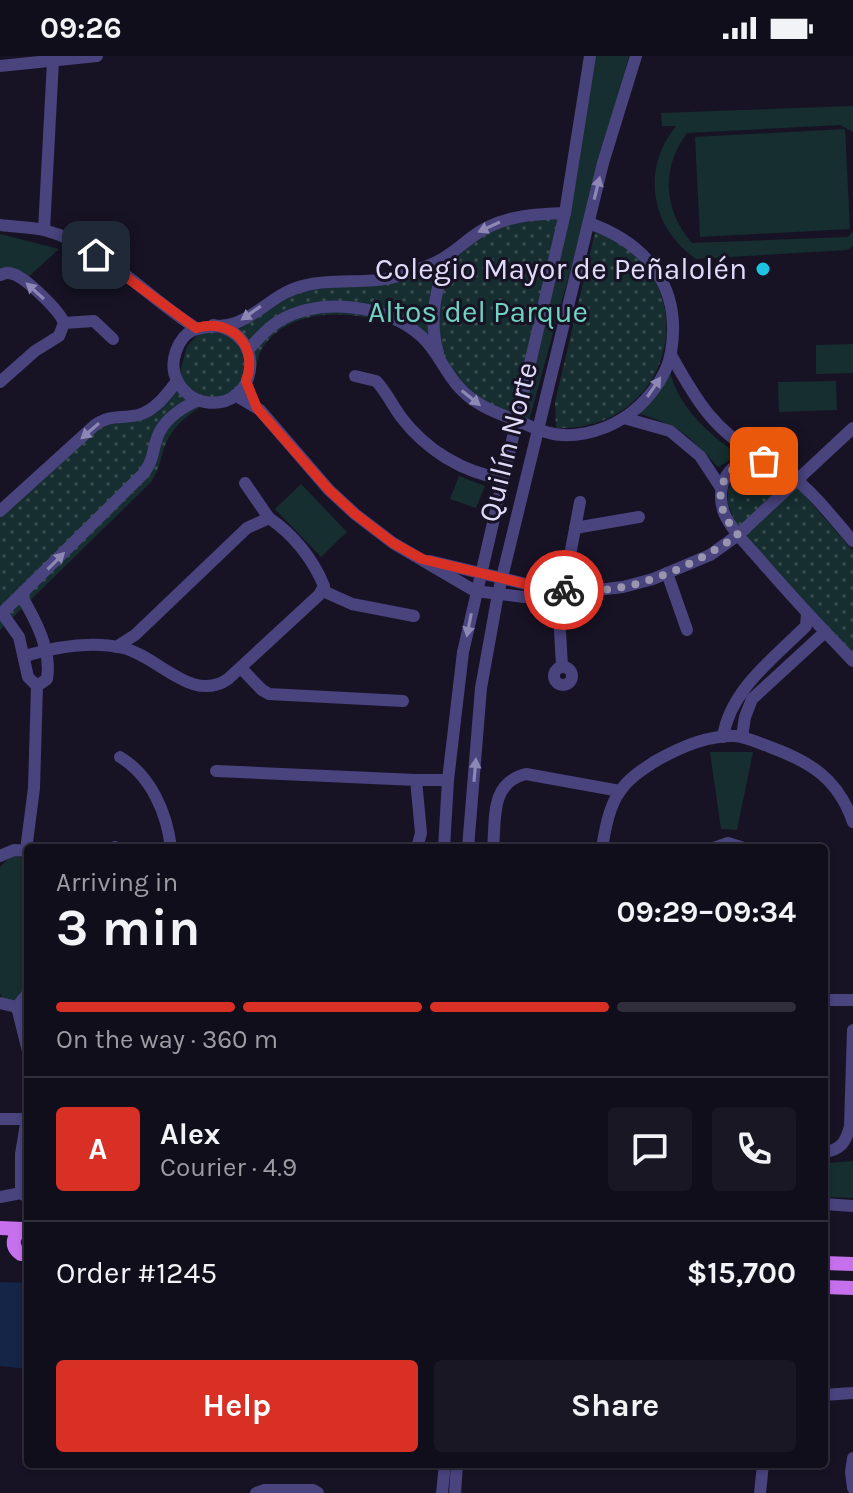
<!DOCTYPE html>
<html lang="en">
<head>
<meta charset="utf-8">
<style>
  body { margin:0; font-family:Karla,sans-serif; background:#1a1725; color:#f1f3f6; height:100vh; display:flex; flex-direction:column; font-size:30px; white-space:nowrap }
  * { box-sizing:border-box; margin:0 }
  p { font-size:26px; color:#9c9ca3 }
  .icon { flex:none; width:44px; height:44px; fill:none; stroke:currentColor; stroke-width:2; stroke-linecap:round; stroke-linejoin:round }
  .map { position:relative; flex:1; overflow:hidden }
  .panel { position:absolute; left:24px; top:788px; width:804px; height:624px; display:flex; flex-direction:column; background:#110e1c; border-radius:8px; box-shadow:0 2px 6px #0004,0 0 0 2px #302e3b }
  .panel>* { flex:none }
  .pin { position:absolute; display:grid; place-items:center; width:68px; height:68px; color:#fff; margin:-34px; border-radius:16px; box-shadow:0 4px 12px #0006 }
  .courier { position:absolute; display:grid; place-items:center; width:80px; height:80px; margin:-40px; border:6px solid #d93025; border-radius:50%; background:#fff; color:#222; box-shadow:0 2px 10px #0007 }
  .summary em { font-style:normal; font-weight:700 }
  .summary div { display:flex; flex-direction:column-reverse }
  .summary { display:flex; align-items:center; justify-content:space-between; height:136px; padding:0 32px }
  h1 { font-size:52px; font-weight:700; line-height:60px }
  .bar { display:grid; grid-template-columns:repeat(4,1fr); gap:12px 8px; align-content:center; height:96px; padding:0 32px }
  .bar i { height:10px; border-radius:6px; background:#302e3b }
  .bar .selected { background:#d93025 }
  .bar p { grid-column:span 4 }
  .line { display:flex; align-items:center; gap:20px; padding:0 32px; border-top:2px solid #302e3b }
  .line div { flex:1 }
  .round { display:grid; place-items:center; flex:none; width:84px; height:84px; border-radius:8px; background:#1a1725 }
  .cta { display:flex; gap:16px; margin-top:auto; padding:16px 32px }
  .cta a { flex:1; height:92px; border-radius:8px; background:#d93025; color:#fff; font-size:32px; font-weight:700; line-height:92px; text-align:center }
  .cta a+a { background:#1a1725; color:#f1f3f6 }
  .status { display:flex; justify-content:space-between; align-items:center; height:56px; padding:0 40px; background:#110e1c; direction:ltr }
  .status svg { height:22px; fill:currentColor }
  .map>svg:first-child { display:block }
  .grass { fill:#162e2f }
  .park { fill:url(#park-dots) }
  .water { fill:#152547 }
  .lines { fill:none; stroke-linecap:round; stroke-linejoin:round }
  .minor { stroke:#49437e; stroke-width:12 }
  .major { stroke:#c670ed; stroke-width:14 }
  .oneway { fill:#8d87b6 }
  .done { stroke:#9a95af; stroke-width:8; stroke-dasharray:0 14.4 }
  .route { stroke:#d93025; stroke-width:10 }
  .poi-dot { fill:#1fc3e2; stroke:#171325; stroke-width:3 }
  .labels { text-anchor:middle; stroke-width:6; stroke-linejoin:round; paint-order:stroke }
  .poi-label { font-size:30px; fill:#e1dbfa; stroke:#171325; text-anchor:end }
  .park-label { font-size:30px; fill:#70d2c0; stroke:#171325 }
  .street-label { font-size:30px; fill:#e1dbfa; stroke:#171325 }
</style>
</head>
<body>
<div class="status"><b>09:26</b><svg viewBox="0 0 49 12"><path d="M0 12V9h3v3zM5 12V6h3v6zM10 12V3h3v9zM15 12V0h3v12zM26 1h20v11H26zM47 4h2v5h-2z"/></svg></div>
<div class="map">
<svg width="853" height="1437" viewBox="0 0 853 1437">
  <defs>
    <pattern id="park-dots" width="8" height="8" patternUnits="userSpaceOnUse" patternTransform="scale(2)"><rect width="8" height="8" fill="#162e2f"/><path d="M2 2h.1M6 6h.1" fill="none" stroke="#384c4e" stroke-width="1.8" stroke-linecap="round"/></pattern>
  </defs>
  <rect width="100%" height="100%" fill="#171325"/>
  <g class="grass">
    <polygon points="594,0 629,0 529,365 521,361"/>
    <path d="M 853,50 L 853,76 L 840,69 L 687,77 C 661,112 663,154 692,187 L 848,181 L 853,175 L 853,190 L 847,194 L 696,203 C 650,171 641,113 676,70 L 662,70 L 661,57 Z"/>
    <polygon points="845,73 850,173 700,181 695,81"/>
    <polygon points="0,178 59,193 26,223 0,216"/>
    <polygon points="853,288 853,317 816,318 816,289"/>
    <path d="M 669,312 C 677,350 708,378 739,399 L 718,411 C 687,378 682,371 637,357 Z"/>
    <polygon points="836,325 837,354 779,356 778,326"/>
    <polygon points="459,420 485,430 476,452 450,443"/>
    <polygon points="301,428 347,476 321,501 275,453"/>
    <polygon points="710,696 753,696 737,774 721,773"/>
    <polygon points="12,799 28,803 28,923 19,945 4,944 0,938 0,811"/>
    <polygon points="853,1105 853,1142 828,1141 828,1107"/>
  </g>
  <g class="park">
    <path d="M 563,161 L 512,368 L 490,360 L 479,352 C 463,333 448,307 429,290 C 390,255 296,241 263,291 C 256,302 257,315 252,326 C 223,340 186,352 169,381 C 160,396 162,412 150,427 L 0,574 L 0,459 L 93,369 L 147,352 L 178,322 L 187,291 L 197,279 L 290,236 L 393,224 L 500,169 Z"/>
    <path d="M 595,176 C 710,217 678,376 556,372 L 555,346 Z"/>
    <polygon points="751,410 770,411 795,428 853,495 853,602 740,475 728,449 728,433 736,420"/>
  </g>
  <polygon class="water" points="0,1226 28,1227 28,1313 0,1310"/>
  <g class="lines">
    <g class="minor">
      <polyline points="0,10 97,0"/>
      <path d="M 0,169 C 14,171 30,171 44,174 C 104,190 146,241 196,272"/>
      <polyline points="44,174 53,5"/>
      <path d="M 0,219 C 6,217 7,216 13,218 C 26,222 60,255 64,267 L 59,280 L 35,295 L 0,326"/>
      <polyline points="64,267 94,265 113,283"/>
      <path d="M 213,269 C 270,278 257,355 205,346 C 193,344 182,335 177,324 C 172,315 173,304 176,295 C 188,261 215,276 238,266 C 264,255 277,235 307,229 C 336,222 369,229 398,220 C 415,214 433,210 448,199 C 462,190 473,178 488,171 C 513,159 537,158 565,157"/>
      <path d="M 248,294 C 257,284 267,272 279,265 C 321,241 385,248 421,280 C 436,293 444,314 457,329 C 472,347 491,355 513,363 C 524,367 535,373 546,376 C 570,384 601,376 622,363 C 644,350 667,322 671,296 C 682,232 648,188 589,167"/>
      <path d="M 438,297 C 429,266 434,227 452,200"/>
      <path d="M 671,299 C 697,346 715,376 763,402"/>
      <path d="M 355,320 L 376,325 C 386,335 392,349 401,361 C 426,394 462,416 503,423"/>
      <polyline points="235,339 260,354 329,434 355,458 393,487 475,535 524,541 551,534 580,536 623,531 653,523 710,499 738,479 853,372"/>
      <polyline points="624,362 670,375 700,400 721,432"/>
      <polyline points="245,427 269,462"/>
      <path d="M 0,455 L 95,369 C 110,358 122,363 138,359 C 155,355 168,337 177,325"/>
      <polyline points="575,472 639,461"/>
      <path d="M 853,485 C 830,460 768,371 729,416 C 720,427 719,443 724,457 C 732,475 748,490 761,505 C 791,540 822,573 853,605"/>
      <polyline points="430,505 551,534"/>
      <polyline points="667,517 687,574"/>
      <polyline points="323,535 352,548 414,560"/>
      <path d="M 21,539 C 35,563 52,594 47,623 L 37,630"/>
      <polyline points="2,557 19,581 28,621 37,630 34,732 26,794"/>
      <path d="M 0,559 L 143,418 C 155,403 152,392 159,377 C 166,362 184,350 199,344"/>
      <path d="M 25,600 C 55,591 92,585 123,592 C 158,600 192,648 228,623 L 319,539 L 324,530 C 313,503 293,478 269,462 L 247,472 L 135,579 L 116,591"/>
      <polyline points="562,610 559,558 580,446"/>
      <circle cx="563" cy="620" r="9"/>
      <polyline points="241,612 262,634 269,638 403,645"/>
      <path d="M 723,681 C 730,634 774,602 806,570 L 807,558"/>
      <polyline points="742,681 745,661 752,643 825,576"/>
      <path d="M 120,701 C 151,720 167,757 171,792"/>
      <polyline points="216,715 416,724 421,777 417,792"/>
      <polyline points="416,724 448,724"/>
      <polyline points="115,791 117,792"/>
      <polyline points="444,792 448,724 463,596 565,157 590,0"/>
      <polyline points="468,792 481,632 498,538 603,107 636,0"/>
      <path d="M 493,792 C 496,761 490,727 526,718 L 620,735"/>
      <path d="M 602,792 C 605,774 609,749 621,734 C 629,722 642,714 654,706 C 678,692 706,679 735,680 C 747,681 759,687 770,691 C 811,706 838,723 853,766"/>
      <polyline points="714,792 728,787 744,792"/>
      <polyline points="0,800 14,794 28,795"/>
      <polyline points="824,944 853,944"/>
      <polyline points="0,947 17,951 28,937"/>
      <polyline points="17,951 28,995"/>
      <polyline points="0,1063 27,1063"/>
      <path d="M 824,1096 C 841,1094 846,1086 850,1070 L 853,974"/>
      <polyline points="21,1137 21,1098 28,1056"/>
      <polyline points="0,1141 21,1137 27,1141"/>
      <polyline points="824,1148 853,1150"/>
      <polyline points="824,1339 853,1337"/>
      <polyline points="853,1402 851,1416 853,1432"/>
      <polyline points="256,1437 264,1434 313,1434 318,1437"/>
      <polyline points="442,1437 445,1408"/>
      <polyline points="455,1437 457,1408"/>
      <polyline points="760,1437 763,1408"/>
    </g>
    <g class="major">
      <polyline points="0,1172 24,1173"/>
      <path d="M 21,1198 C 10,1191 12,1178 24,1173"/>
      <polyline points="824,1207 853,1208"/>
      <polyline points="824,1231 853,1232"/>
    </g>
  </g>
  <defs><path id="oneway-solid" d="M-6-.8H1V-3.2L6.5 0L1 3.2V.8H-6Z" transform="scale(2)"/></defs>
  <g class="oneway">
    <use href="#oneway-solid" transform="translate(597 132) rotate(-76)"/>
    <use href="#oneway-solid" transform="translate(489 171) rotate(155)"/>
    <use href="#oneway-solid" transform="translate(35 235) rotate(-138)"/>
    <use href="#oneway-solid" transform="translate(251 257) rotate(145)"/>
    <use href="#oneway-solid" transform="translate(654 331) rotate(-56)"/>
    <use href="#oneway-solid" transform="translate(471 342) rotate(39)"/>
    <use href="#oneway-solid" transform="translate(90 375) rotate(139)"/>
    <use href="#oneway-solid" transform="translate(56 505) rotate(-45)"/>
    <use href="#oneway-solid" transform="translate(469 569) rotate(101)"/>
    <use href="#oneway-solid" transform="translate(475 714) rotate(-85)"/>
  </g>
  <g class="lines">
    <path class="done" d="M 564,534 C 626,541 689,513 738,479 C 730,469 723,459 721,446 C 717,420 740,401 764,405"/>
    <path class="route" d="M 96,199 L 196,272 C 232,261 259,291 246,325 L 257,352 L 329,434 L 355,458 L 393,487 L 422,503 L 551,534 L 564,534"/>
  </g>
  <circle class="poi-dot" cx="763" cy="213" r="8"/>
  <g class="labels">
    <g class="poi-label">
      <text x="747" y="223">Colegio Mayor de Peñalolén</text>
    </g>
    <g class="park-label">
      <text x="478" y="266">Altos del Parque</text>
    </g>
    <g class="street-label">
      <text transform="translate(508 386) rotate(-76)" y="10">Quilín Norte</text>
    </g>
  </g>
</svg>
<div class="pin" style="left:764px;top:405px;background:#ea580c"><svg class="icon" aria-label="bag" viewBox="0 0 24 24"><path d="M5 8h14l-1 12H6zM9 8a3 3 0 0 1 6 0"/></svg></div>
<div class="pin" style="left:96px;top:199px;background:#1f2937"><svg class="icon" aria-label="home" viewBox="0 0 24 24"><path d="M3 11l9-7 9 7M6 9v11h12V9"/></svg></div>
<div class="courier" style="left:564px;top:534px"><svg class="icon" aria-label="bike" viewBox="0 0 24 24"><circle cx="6" cy="16" r="4"/><circle cx="18" cy="16" r="4"/><path d="M6 16l4-8h5l3 8M10 8l3 8H6M13 5h3"/></svg></div>
<section class="panel">
<div class="summary"><div><h1>3 min</h1><p>Arriving in</p></div><em>09:29–09:34</em></div>
<div class="bar"><i class="selected"></i><i class="selected"></i><i class="selected"></i><i></i><p>On the way · 360 m</p></div>
<div class="line" style="height:144px"><b class="round" style="background:#d93025;color:#fff">A</b><div><b>Alex</b><p>Courier · 4.9</p></div><a class="round"><svg class="icon" aria-label="chat" viewBox="0 0 24 24"><path d="M4 5h16v11H9l-5 4z"/></svg></a><a class="round"><svg class="icon" aria-label="phone" viewBox="0 0 24 24"><path d="M5 4h4l2 5-3 2q2 4 5 5l2-3 5 2v4C11 20 4 13 5 4z"/></svg></a></div>
<div class="line" style="height:104px"><div>Order #1245</div><b>$15,700</b></div>
<div class="cta"><a>Help</a><a>Share</a></div>
</section>
</div>
</body>
</html>
